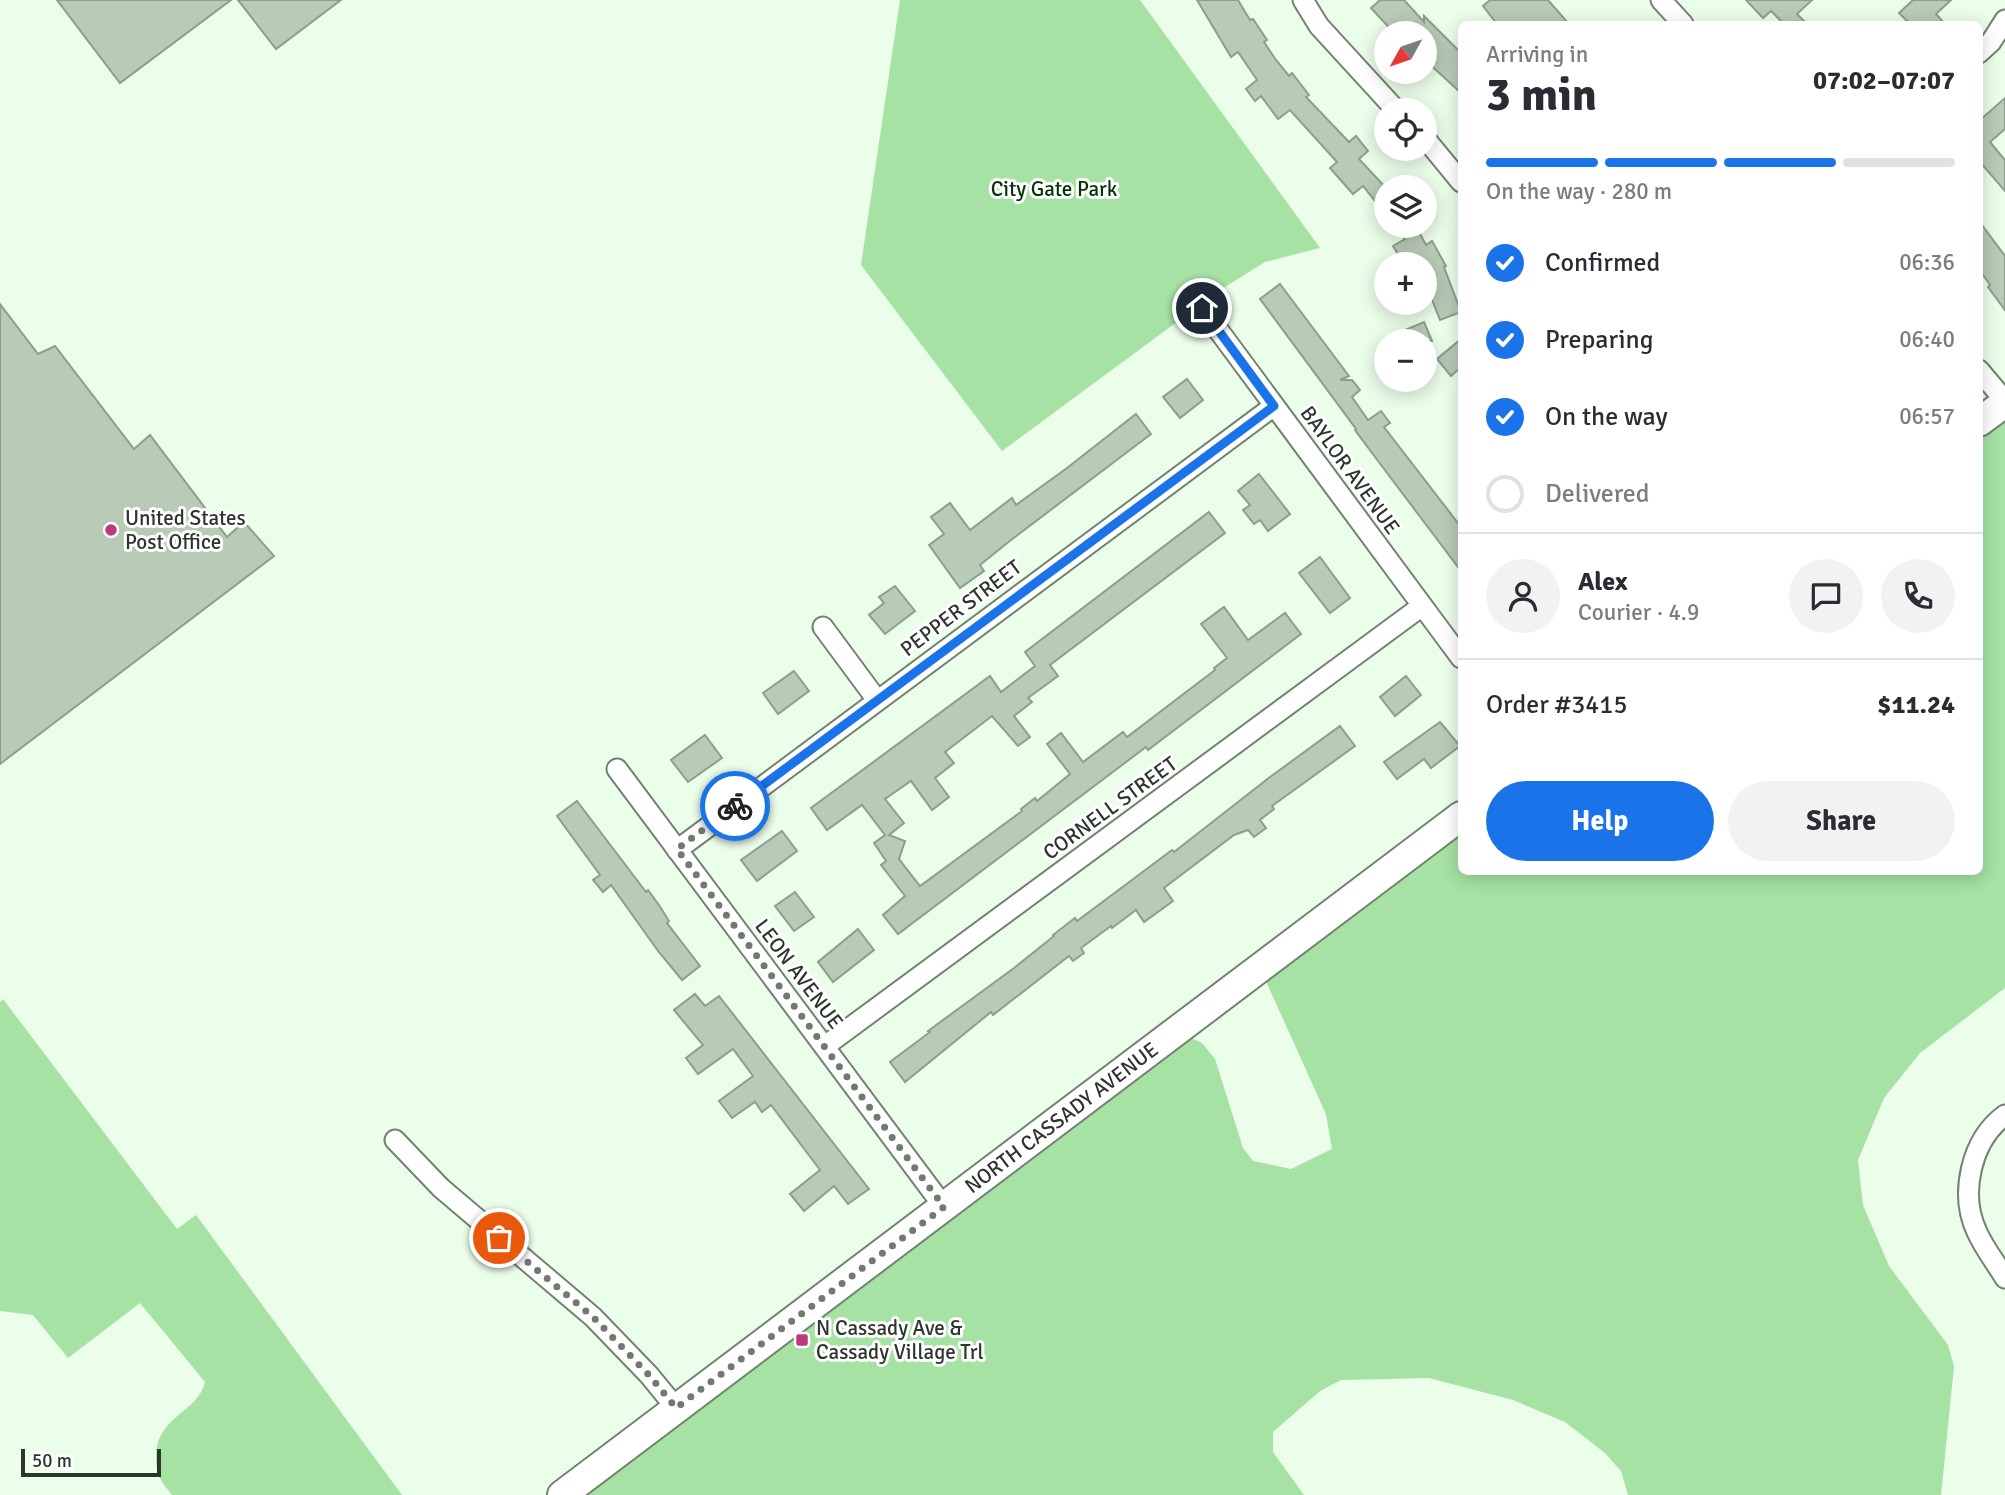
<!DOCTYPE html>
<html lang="en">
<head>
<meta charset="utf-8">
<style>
  body { margin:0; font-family:Signika,sans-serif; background:#f2f2f3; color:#2b2b33; height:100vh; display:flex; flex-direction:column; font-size:26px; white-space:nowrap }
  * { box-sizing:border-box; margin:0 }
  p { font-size:23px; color:#7c7c81 }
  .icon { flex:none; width:38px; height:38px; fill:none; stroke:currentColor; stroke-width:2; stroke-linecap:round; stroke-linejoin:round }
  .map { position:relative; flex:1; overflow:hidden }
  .side { position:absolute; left:1458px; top:21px; width:525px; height:854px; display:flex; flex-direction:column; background:#fff; border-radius:10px; box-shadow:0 4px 18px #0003 }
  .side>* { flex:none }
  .needle { width:46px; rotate:230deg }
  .fabs { position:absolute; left:1374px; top:21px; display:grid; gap:14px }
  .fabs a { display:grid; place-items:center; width:63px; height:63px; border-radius:50%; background:#fff; box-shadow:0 4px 18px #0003; font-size:35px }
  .scale { position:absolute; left:21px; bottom:18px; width:140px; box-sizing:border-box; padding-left:7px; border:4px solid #2e352e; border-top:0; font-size:19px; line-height:24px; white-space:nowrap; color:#2e352e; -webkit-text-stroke:5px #fff; paint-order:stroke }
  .pin { position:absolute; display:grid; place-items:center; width:60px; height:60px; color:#fff; margin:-30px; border:4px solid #fff; border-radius:50%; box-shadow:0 2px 7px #0007 }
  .courier { position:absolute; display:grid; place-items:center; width:70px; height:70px; margin:-35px; border:5px solid #1a73e8; border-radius:50%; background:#fff; color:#222; box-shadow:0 2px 9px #0007 }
  .summary em { font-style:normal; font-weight:700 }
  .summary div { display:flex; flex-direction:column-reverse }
  .summary { display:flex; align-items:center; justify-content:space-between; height:119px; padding:0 28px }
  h1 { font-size:46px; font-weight:700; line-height:52px }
  .bar { display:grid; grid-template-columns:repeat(4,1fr); gap:10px 7px; align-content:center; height:84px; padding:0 28px }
  .bar i { height:9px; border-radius:5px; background:#e1e1e2 }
  .bar .selected { background:#1a73e8 }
  .bar p { grid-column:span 4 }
  .line { display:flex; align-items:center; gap:18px; padding:0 28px; border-top:2px solid #e1e1e2 }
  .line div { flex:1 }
  .round { display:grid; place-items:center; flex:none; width:74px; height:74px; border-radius:37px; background:#f2f2f3 }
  ol { padding:0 28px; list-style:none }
  li { display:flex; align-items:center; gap:21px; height:77px }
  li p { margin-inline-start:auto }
  li .icon { padding:7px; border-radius:50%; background:#1a73e8; color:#fff; stroke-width:4 }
  li:last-child { color:#7c7c81 }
  li i { width:38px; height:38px; border:4px solid #e1e1e2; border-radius:50% }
  .cta { display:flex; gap:14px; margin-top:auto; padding:14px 28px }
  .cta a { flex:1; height:80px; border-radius:42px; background:#1a73e8; color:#fff; font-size:28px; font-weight:700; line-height:80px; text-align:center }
  .cta a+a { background:#f2f2f3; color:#2b2b33 }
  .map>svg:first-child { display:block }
  .green { fill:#a5e2a3 }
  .building { fill:#b8cbb7; stroke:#8d9f8c; stroke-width:2 }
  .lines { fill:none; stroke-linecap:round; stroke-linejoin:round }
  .minor-casing { stroke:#728371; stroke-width:23 }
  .secondary-casing { stroke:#728371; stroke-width:32 }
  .minor { stroke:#fff; stroke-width:19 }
  .secondary { stroke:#fff; stroke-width:28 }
  .done { stroke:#707b70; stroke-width:7; stroke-dasharray:0 12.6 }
  .route { stroke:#1a73e8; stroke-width:9 }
  .poi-dot { fill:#bf3a7d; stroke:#fff; stroke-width:2.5 }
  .labels { text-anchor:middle; stroke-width:6; stroke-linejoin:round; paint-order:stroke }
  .park-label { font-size:21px; fill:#053407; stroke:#fff }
  .street-label { font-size:21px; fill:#2e352e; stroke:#fff }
  .poi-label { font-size:21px; fill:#2e352e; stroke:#fff; text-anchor:start }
</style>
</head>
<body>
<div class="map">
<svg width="2005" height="1495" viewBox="0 0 2005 1495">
  <rect width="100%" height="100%" fill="#ebfeea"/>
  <g class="green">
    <polygon points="900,0 1140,0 1320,248 1265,262 1220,290 1002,451 861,265"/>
    <polygon points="2005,416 2005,988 1920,1053 1884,1098 1858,1160 1863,1205 1889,1266 1948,1345 1954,1366 1941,1495 1628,1495 1621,1471 1605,1453 1565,1422 1513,1400 1429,1378 1341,1380 1320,1391 1273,1432 1273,1452 1304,1495 582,1495 1187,1036 1202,1043 1215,1059 1243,1148 1253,1161 1291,1169 1332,1149 1326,1114 1264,977 1461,826 1461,872 1979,872 1979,435"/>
    <path d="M 3,999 L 177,1229 L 196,1215 L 402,1495 L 172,1495 C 160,1479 156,1476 156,1456 C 157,1415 198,1413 205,1382 L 140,1303 L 68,1358 L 33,1315 L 0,1311 L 0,1002 Z"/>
  </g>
  <g class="building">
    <polygon points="57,0 231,0 120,83"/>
    <polygon points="238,0 341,0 276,49"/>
    <polygon points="1197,0 1238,0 1250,20 1253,19 1267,40 1264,42 1276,60 1289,76 1292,73 1309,95 1306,97 1349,142 1356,136 1368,151 1359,159 1386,188 1386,215 1363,186 1353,194 1330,168 1337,162 1290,110 1278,119 1261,96 1255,101 1246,89 1257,80 1238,52 1231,57"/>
    <polygon points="1380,0 1404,0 1424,22 1424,16 1461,53 1461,93 1424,59 1424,33 1394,33 1371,8"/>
    <polygon points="1490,0 1548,0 1569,24 1497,24 1483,6"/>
    <polygon points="1746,0 1812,0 1797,14 1807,24 1784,24 1771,11 1763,18"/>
    <polygon points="1913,0 1951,0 1936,14 1945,24 1910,24 1899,13"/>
    <polygon points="2005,98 2005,129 1990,142 2005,160 2005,191 1979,161 1979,121"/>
    <polygon points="1979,221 2005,256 2005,310 1988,287 1990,285 1979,269"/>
    <polygon points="1394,226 1416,226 1426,245 1432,241 1446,266 1444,267 1461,312 1440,320 1429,292 1434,290 1424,275 1424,264 1404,264 1393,246 1405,239"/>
    <polygon points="1280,284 1349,376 1340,380 1352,380 1360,390 1352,397 1368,420 1381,411 1390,423 1384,427 1461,527 1461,571 1378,461 1355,430 1356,429 1260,299"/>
    <polygon points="0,304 38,354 55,346 134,449 150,435 227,537 244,522 274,556 0,764"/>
    <polygon points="1424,322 1432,341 1410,341 1405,330"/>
    <polygon points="1461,339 1461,367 1451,376 1437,359"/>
    <polygon points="1187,379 1203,400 1180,418 1163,397"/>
    <polygon points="1136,414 1151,434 1011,540 980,565 984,571 960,588 929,545 944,534 931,517 950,503 970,530 1012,498 1016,505 1067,468"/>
    <polygon points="1259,474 1290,514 1268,531 1260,520 1254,524 1243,510 1250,505 1238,491"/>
    <polygon points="1209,512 1225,533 1050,665 1058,676 1028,698 1032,702 1014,716 1030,737 1018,746 992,716 945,752 954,763 935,778 949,797 932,810 911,781 885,799 904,823 889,835 905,841 899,859 920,886 1022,811 1021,809 1035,798 1037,801 1070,774 1047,744 1061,733 1083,762 1123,732 1127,737 1215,670 1214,668 1227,658 1201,624 1224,607 1248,640 1285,613 1301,634 1148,750 1146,747 898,934 883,915 905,896 881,865 886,861 874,843 885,835 862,805 827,830 811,808 990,676 1001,692 1035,666 1025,652"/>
    <polygon points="1320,557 1350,598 1330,613 1299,573"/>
    <polygon points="895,586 915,611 885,634 869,615 884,603 879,597"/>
    <polygon points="794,671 809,691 778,714 763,693"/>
    <polygon points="1406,676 1421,695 1395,716 1380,697"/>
    <polygon points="1440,722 1460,746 1431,768 1424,759 1397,779 1384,762"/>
    <polygon points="1340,726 1355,746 1272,806 1274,809 1260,820 1266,828 1254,837 1248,830 1234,835 1164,888 1173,901 1144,922 1136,910 1112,928 1111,926 1081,948 1084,953 1073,961 1069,956 993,1015 991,1012 905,1082 890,1062 930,1032 928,1031 1014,968 1054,936 1053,935 1075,918 1077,921 1172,850 1174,852 1270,777"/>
    <polygon points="705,735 722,758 688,782 671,760"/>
    <polygon points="577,801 646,892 648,890 659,905 669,921 667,923 700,966 682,980 658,951 611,885 603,892 593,880 600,875 557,816"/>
    <polygon points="782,831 797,851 757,881 741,860"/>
    <polygon points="795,892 814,917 794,931 775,906"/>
    <polygon points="858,929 874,950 833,982 818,962"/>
    <polygon points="695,994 705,1006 719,996 869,1189 848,1204 834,1186 804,1211 790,1194 820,1170 771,1105 762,1112 755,1102 732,1118 719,1101 753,1076 733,1049 698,1074 686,1058 703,1045 674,1010"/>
  </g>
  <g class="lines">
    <g class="minor-casing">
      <g id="minor">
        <polyline points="1303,0 1319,26 1396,110"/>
        <polyline points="1661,0 1683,24"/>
        <polyline points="1979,53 1991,42 2005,20"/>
        <polyline points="1424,137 1461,182"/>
        <polyline points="1202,308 1461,658"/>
        <polyline points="1979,370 2005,401"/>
        <polyline points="823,627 877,700"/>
        <polyline points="617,769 944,1207"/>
        <polyline points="677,850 1274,406"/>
        <polyline points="825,1046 1422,606"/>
        <path d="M 2005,1115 C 1971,1140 1959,1194 1977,1232 C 1984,1248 1996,1263 2005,1278"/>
        <polyline points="395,1140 441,1188 593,1317 649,1375 676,1408"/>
      </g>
    </g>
    <g class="secondary-casing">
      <g id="secondary">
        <polyline points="1979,422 2005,403"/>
        <path id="s1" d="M 562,1495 L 1461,816"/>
      </g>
    </g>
    <use href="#minor" class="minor"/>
    <use href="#secondary" class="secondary"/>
  </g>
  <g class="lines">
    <polyline class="done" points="499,1238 593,1317 649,1375 676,1408 944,1207 677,849 735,806"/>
    <polyline class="route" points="735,806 1274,406 1202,308"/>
  </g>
  <g class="poi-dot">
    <circle cx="111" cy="530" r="7"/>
    <rect x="795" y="1333" width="14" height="14" rx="3.5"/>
  </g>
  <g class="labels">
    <g class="park-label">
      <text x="1054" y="196">City Gate Park</text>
    </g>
    <g class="street-label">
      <text transform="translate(1350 470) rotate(54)" y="7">BAYLOR AVENUE</text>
      <text transform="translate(961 608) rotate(-37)" y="7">PEPPER STREET</text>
      <text transform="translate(1110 808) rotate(-36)" y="7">CORNELL STREET</text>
      <text transform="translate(799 974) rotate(53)" y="7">LEON AVENUE</text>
      <text dy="7" stroke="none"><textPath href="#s1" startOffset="626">NORTH CASSADY AVENUE</textPath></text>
    </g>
    <g class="poi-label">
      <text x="125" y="525">United States<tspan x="125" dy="24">Post Office</tspan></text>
      <text x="816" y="1335">N Cassady Ave &amp;<tspan x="816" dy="24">Cassady Village Trl</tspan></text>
    </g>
  </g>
</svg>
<div class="fabs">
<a><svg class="needle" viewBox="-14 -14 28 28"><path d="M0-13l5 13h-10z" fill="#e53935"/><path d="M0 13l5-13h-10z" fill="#7c7c81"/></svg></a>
<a><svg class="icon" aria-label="locate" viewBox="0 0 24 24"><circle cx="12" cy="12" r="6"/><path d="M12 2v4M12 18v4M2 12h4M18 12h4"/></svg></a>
<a><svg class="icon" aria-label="layers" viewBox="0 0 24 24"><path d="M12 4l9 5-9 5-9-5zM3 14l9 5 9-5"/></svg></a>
<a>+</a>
<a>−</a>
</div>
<div class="scale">50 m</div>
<div class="pin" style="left:499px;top:1238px;background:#ea580c"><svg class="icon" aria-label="bag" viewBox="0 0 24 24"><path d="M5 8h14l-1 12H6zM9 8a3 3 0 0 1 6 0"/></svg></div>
<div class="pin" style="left:1202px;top:308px;background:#1f2937"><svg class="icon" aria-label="home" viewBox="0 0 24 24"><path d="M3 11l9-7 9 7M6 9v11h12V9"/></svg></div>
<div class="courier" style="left:735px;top:806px"><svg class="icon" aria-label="bike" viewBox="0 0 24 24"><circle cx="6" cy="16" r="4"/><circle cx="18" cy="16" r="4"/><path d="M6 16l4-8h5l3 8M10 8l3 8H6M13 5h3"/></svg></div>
<section class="side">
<div class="summary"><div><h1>3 min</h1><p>Arriving in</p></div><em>07:02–07:07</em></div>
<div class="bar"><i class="selected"></i><i class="selected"></i><i class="selected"></i><i></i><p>On the way · 280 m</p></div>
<ol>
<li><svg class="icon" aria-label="check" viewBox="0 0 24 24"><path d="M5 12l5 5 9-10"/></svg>Confirmed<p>06:36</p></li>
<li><svg class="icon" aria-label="check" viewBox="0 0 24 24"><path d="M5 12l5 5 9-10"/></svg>Preparing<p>06:40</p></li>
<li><svg class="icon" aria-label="check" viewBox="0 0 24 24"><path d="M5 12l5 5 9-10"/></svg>On the way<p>06:57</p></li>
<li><i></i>Delivered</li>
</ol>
<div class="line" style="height:126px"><a class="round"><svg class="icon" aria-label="person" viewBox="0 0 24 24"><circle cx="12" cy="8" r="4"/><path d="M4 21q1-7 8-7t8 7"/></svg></a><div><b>Alex</b><p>Courier · 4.9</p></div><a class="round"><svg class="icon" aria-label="chat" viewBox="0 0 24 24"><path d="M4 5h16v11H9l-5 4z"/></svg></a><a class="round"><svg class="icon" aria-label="phone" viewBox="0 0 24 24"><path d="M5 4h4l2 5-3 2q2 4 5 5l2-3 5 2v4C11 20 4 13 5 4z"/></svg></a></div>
<div class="line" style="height:91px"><div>Order #3415</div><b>$11.24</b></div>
<div class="cta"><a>Help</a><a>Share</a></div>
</section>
</div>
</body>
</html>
